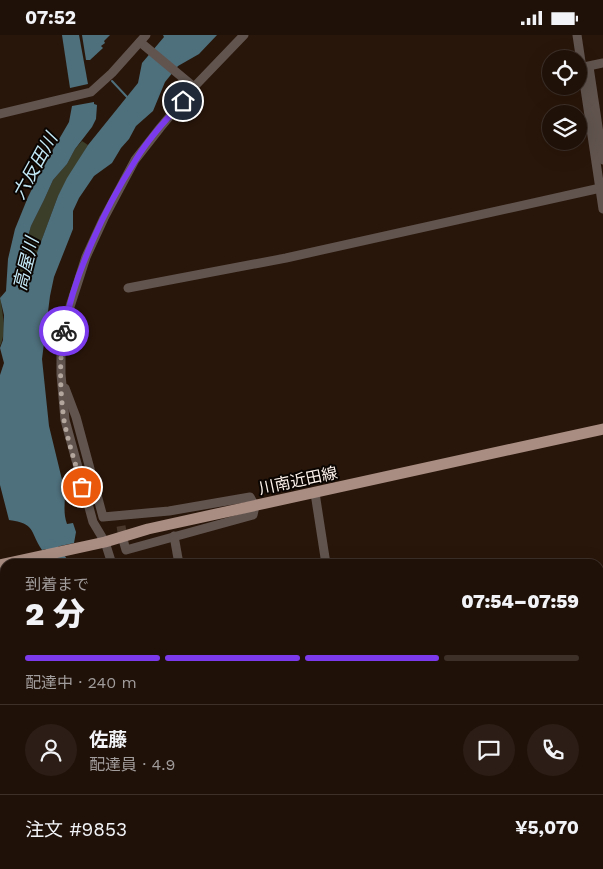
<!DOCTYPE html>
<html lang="ja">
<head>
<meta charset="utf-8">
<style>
  body { margin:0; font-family:"Work Sans","Noto Sans JP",sans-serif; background:#2c1e16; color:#f1f3f6; height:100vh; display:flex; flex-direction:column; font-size:19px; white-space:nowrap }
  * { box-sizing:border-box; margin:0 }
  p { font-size:16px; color:#a19d9c }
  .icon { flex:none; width:28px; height:28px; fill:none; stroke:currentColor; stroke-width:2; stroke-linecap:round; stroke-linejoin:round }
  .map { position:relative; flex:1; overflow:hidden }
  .drawer { position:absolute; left:0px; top:524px; width:604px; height:311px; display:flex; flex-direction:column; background:#1f1008; border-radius:15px 15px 0 0; box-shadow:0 5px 20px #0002,0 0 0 1px #3c3029 }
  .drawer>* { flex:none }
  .buttons { position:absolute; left:542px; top:15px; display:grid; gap:10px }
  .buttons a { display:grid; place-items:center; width:45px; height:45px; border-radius:50%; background:#1f1008; box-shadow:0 5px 20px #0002,0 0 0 1px #3c3029; font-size:25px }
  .pin { position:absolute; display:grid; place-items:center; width:42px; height:42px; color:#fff; margin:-21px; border:2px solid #fff; border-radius:50%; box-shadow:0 1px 5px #0007 }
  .courier { position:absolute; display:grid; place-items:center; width:50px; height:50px; margin:-25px; border:4px solid #7c3aed; border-radius:50%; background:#fff; color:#222; box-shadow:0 1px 6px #0007 }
  .head em { font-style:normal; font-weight:800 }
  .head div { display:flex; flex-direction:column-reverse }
  .head { display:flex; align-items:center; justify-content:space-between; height:85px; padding:0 25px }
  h1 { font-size:32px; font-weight:800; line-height:38px }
  .bar { display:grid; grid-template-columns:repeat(4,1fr); gap:8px 5px; align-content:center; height:60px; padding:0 25px }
  .bar i { height:6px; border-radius:4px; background:#3c3029 }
  .bar .on { background:#7c3aed }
  .bar p { grid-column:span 4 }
  .line { display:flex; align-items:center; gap:12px; padding:0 25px; border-top:1px solid #3c3029 }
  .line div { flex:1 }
  .round { display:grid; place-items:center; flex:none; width:52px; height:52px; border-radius:26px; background:#2c1e16 }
  .status { display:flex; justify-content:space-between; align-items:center; height:35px; padding:0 25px; background:#1f1008; direction:ltr }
  .status svg { height:14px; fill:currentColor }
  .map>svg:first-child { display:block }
  .green { fill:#3b3e29 }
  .water { fill:#4e6f7c }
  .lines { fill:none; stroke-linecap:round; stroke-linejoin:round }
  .stream { stroke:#4e6f7c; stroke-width:2 }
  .river { stroke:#4e6f7c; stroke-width:12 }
  .minor-tunnel { stroke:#49372c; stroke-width:9; stroke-dasharray:9 4.5; stroke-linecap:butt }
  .minor { stroke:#61544f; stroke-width:9 }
  .major { stroke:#a98d83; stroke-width:11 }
  .done { stroke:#b3a69d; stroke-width:5; stroke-dasharray:0 9 }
  .route { stroke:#7c3aed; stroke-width:6 }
  .labels { text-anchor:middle; stroke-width:4; stroke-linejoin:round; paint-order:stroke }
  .street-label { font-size:16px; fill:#fef3ec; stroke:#0b0502 }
  .water-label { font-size:18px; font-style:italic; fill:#c4eaf8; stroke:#0b0502 }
</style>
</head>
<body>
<div class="status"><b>07:52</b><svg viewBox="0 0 49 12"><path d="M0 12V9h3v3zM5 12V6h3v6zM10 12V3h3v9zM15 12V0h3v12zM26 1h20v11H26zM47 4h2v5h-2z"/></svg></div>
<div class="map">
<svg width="603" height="834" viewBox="0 0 603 834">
  <rect width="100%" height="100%" fill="#29160a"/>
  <g class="green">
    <polygon points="82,106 88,110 58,161 26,247 22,254 19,255 17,246 19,234 31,191 44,165 53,145 67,129 75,114"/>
    <path d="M 0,258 C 1,275 8,295 0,311 Z"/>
    <polygon points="599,669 603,671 603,825 599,827"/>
    <polygon points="286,830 593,830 586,834 287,834"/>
  </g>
  <g class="water">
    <polygon points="62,0 79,0 88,49 70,53"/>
    <polygon points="82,0 110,0 104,6 105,8 101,11 103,13 90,25 86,25"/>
    <path d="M 163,0 L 217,0 L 199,19 L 178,31 L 165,47 L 153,76 L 136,91 L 129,104 L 121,113 L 112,128 L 94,141 L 79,163 L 73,176 L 73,194 L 54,242 L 50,261 L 42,324 L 49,391 L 65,457 C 65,469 63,478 67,489 L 73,488 L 76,497 L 74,508 L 42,515 C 29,495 36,489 9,485 L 0,450 L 0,340 L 4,328 L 0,313 L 3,305 L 4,280 L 0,263 L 6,256 L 8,224 L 15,194 L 28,162 L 44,130 L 69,87 L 72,71 L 94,67 L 94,69 L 97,70 L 96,84 L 92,92 L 75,114 L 67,129 L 53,145 L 44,165 L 31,191 L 19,234 L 17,246 L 19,255 L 22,254 L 26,247 L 58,161 L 67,143 L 88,110 L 138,48 L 142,28 L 164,2 Z"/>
  </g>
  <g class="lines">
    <polyline class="stream" points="112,46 127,62"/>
    <g class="river">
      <polyline points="50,510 63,529"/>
      <polyline points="194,830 196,834"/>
    </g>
    <polyline class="minor-tunnel" points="121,491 124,508"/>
    <g class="minor">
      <polyline points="577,0 603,174"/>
      <polyline points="140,7 194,52"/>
      <polyline points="584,32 603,28"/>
      <polyline points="589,32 603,125"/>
      <polyline points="0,79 91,57 112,38 146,0"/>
      <polyline points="128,253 286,223 596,154 603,151"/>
      <polyline points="65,353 76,382 103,482 169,476 250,462 255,471 253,480 126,515 124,508"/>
      <polyline points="315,458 326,529"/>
      <polyline points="174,501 179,529"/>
      <polyline points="112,529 105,507 93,487 65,385 61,339 61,311 66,284 86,222 104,183 135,125 160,93 194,52 244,0"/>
      <polyline points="599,541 603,540"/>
      <polyline points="599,651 603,648"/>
      <polyline points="599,666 603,668"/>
      <polyline points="152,830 153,834"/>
      <polyline points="245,830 245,834"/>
    </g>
    <polyline class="major" points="0,530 105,507 148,494 603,394"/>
  </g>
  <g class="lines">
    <path class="done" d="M 64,296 C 59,325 60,356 64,385 C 68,407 76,430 82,452"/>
    <path class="route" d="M 64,296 C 73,241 105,173 135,126 C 148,104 166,85 183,66"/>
  </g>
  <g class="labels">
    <g class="street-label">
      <text transform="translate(298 445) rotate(-12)" y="6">川南近田線</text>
    </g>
    <g class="water-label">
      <text transform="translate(35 131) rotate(-61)" y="6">六反田川</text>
      <text transform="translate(26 229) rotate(-76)" y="6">高屋川</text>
    </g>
  </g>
</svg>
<div class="buttons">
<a><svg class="icon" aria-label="locate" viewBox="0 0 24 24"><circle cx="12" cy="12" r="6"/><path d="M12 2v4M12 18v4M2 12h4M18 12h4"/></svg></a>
<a><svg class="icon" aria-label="layers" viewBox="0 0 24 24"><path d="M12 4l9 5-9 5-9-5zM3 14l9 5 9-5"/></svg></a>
</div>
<div class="pin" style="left:82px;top:452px;background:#ea580c"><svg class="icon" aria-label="bag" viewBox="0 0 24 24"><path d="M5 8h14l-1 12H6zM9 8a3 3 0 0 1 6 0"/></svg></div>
<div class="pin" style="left:183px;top:66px;background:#1f2937"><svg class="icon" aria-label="home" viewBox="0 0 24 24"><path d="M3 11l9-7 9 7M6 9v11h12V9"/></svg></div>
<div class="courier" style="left:64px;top:296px"><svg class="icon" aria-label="bike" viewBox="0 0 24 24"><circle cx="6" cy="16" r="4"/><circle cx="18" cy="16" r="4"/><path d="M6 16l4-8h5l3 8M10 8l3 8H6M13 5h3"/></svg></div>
<section class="drawer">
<div class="head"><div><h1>2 分</h1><p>到着まで</p></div><em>07:54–07:59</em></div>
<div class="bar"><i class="on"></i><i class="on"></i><i class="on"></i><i></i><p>配達中 · 240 m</p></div>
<div class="line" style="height:90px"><a class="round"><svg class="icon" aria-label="person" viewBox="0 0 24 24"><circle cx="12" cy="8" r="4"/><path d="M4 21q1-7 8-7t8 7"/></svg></a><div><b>佐藤</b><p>配達員 · 4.9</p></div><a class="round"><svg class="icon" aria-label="chat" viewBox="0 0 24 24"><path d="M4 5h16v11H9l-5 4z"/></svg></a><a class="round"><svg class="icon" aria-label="phone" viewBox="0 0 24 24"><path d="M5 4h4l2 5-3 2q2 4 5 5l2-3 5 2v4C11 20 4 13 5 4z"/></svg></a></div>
<div class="line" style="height:65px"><div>注文 #9853</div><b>¥5,070</b></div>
</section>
</div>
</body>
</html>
